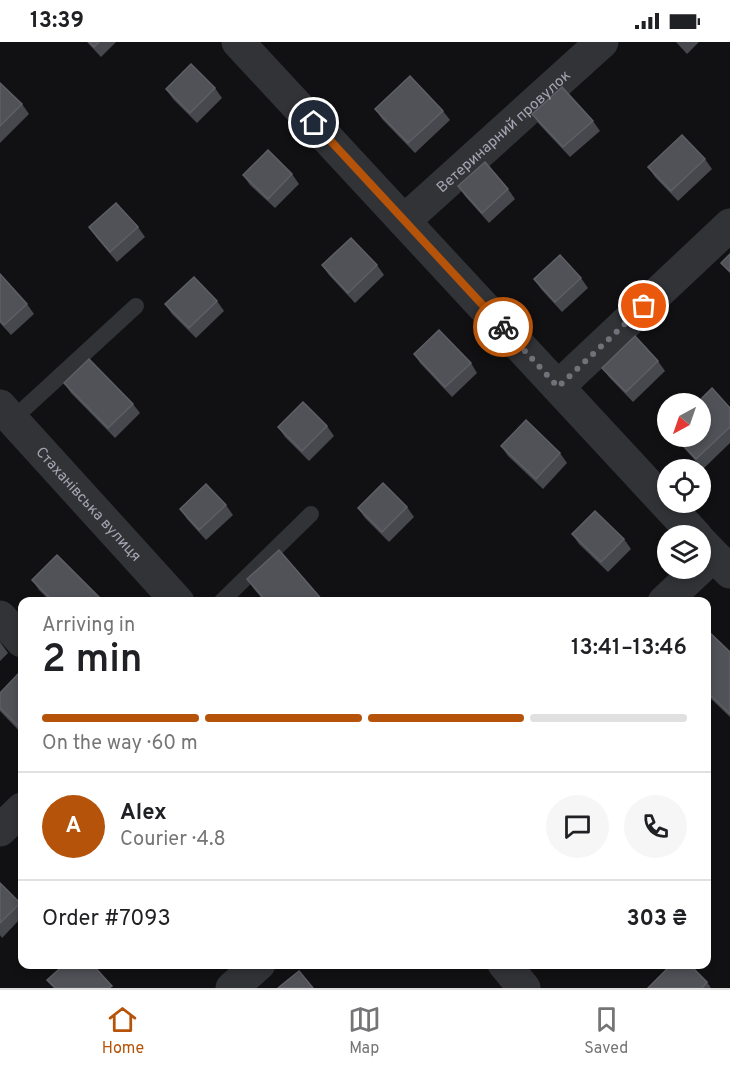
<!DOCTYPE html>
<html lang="en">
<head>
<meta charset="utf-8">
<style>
  body { margin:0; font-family:Overpass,sans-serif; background:#f6f6f6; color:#202124; height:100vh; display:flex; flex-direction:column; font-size:22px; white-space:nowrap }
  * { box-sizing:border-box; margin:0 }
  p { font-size:20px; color:#757577 }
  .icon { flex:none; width:33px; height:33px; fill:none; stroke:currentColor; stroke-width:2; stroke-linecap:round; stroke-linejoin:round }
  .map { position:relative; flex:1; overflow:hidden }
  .details { position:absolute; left:18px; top:555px; width:693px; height:372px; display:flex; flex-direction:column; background:#fff; border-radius:12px; box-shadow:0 3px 9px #0003 }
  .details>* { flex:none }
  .needle { width:39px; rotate:220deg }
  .buttons { position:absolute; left:657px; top:351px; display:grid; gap:12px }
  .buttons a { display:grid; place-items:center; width:54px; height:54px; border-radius:50%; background:#fff; box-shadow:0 3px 9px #0003; font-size:30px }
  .pin { position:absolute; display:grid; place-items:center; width:51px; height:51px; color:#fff; margin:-26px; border:3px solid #fff; border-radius:50%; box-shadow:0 2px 6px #0007 }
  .courier { position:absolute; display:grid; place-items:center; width:60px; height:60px; margin:-30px; border:4px solid #b45309; border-radius:50%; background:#fff; color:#222; box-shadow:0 2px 8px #0007 }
  .head em { font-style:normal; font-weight:600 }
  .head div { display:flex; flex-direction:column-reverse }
  .head { display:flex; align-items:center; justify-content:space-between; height:102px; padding:0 24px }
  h1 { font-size:39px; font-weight:600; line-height:45px }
  .bar { display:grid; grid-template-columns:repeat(4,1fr); gap:9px 6px; align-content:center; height:72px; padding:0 24px }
  .bar i { height:8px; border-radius:4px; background:#e0e0e0 }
  .bar .on { background:#b45309 }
  .bar p { grid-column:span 4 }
  .line { display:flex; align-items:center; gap:15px; padding:0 24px; border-top:2px solid #e0e0e0 }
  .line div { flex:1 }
  .round { display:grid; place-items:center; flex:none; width:63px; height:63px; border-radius:32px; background:#f6f6f6 }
  .status { display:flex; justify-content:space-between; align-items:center; height:42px; padding:0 30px; background:#fff; direction:ltr }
  .status svg { height:16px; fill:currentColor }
  .menu { display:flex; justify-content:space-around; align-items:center; height:84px; border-top:2px solid #e0e0e0; background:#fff; font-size:16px; color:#757577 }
  .menu a { display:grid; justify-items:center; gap:3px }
  .menu .on { color:#b45309 }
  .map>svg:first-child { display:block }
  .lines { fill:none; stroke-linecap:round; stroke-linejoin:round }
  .lane { stroke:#323337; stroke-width:16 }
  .street { stroke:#323337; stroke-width:33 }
  .wall { fill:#47484e }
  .building { fill:#515258; stroke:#5e5f66; stroke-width:1.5 }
  .done { stroke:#70727a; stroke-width:6; stroke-dasharray:0 10.8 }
  .route { stroke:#b45309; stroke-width:8 }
  .labels { text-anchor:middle; stroke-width:4.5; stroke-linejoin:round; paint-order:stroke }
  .street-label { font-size:15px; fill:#a3a6b2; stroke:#0c0c0e }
</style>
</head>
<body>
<div class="status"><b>13:39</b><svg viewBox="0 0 49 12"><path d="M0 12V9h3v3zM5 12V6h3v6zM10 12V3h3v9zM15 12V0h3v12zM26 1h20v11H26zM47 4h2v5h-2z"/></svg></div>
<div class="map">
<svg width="730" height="946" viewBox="0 0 730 946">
  <rect width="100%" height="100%" fill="#111113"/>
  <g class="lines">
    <g class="lane">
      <polyline points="12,378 136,264"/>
      <polyline points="221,560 311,472"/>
    </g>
    <g class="street">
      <polyline points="238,0 696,494"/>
      <path id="s1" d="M 404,179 L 602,0"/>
      <polyline points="558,345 730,183"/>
      <path id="s2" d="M 0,364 L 178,560"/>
      <polyline points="700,499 730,530"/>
      <polyline points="664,560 700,526"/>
      <polyline points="0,575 22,599"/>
      <polyline points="0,788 22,767"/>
      <polyline points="504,922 524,946"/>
      <polyline points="232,946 259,922"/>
    </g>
  </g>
  <g class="wall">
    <polygon points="87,0 116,0 101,15"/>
    <polygon points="676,0 699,0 687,12"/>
    <polygon points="0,41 22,62 29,72 0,101"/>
    <polygon points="215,46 222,56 197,81 173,57 166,47"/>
    <polygon points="375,67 443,69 450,78 415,111 382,77"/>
    <polygon points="532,72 593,79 600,89 570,115 539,82"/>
    <polygon points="705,117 712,127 678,159 655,135 648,125"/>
    <polygon points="292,132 299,142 275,166 250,143 243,133"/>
    <polygon points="458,144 508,147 515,157 489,181 465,154"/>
    <polygon points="89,185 138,185 145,195 117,220 96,195"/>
    <polygon points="322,223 377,223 384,233 355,261 329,233"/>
    <polygon points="0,232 27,262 34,272 11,293 0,281"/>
    <polygon points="581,236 588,246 562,270 541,247 534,237"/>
    <polygon points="217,259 224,269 196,296 172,272 165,262"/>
    <polygon points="414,312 471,321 477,331 452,355 420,321"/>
    <polygon points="658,319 665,329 633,360 609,335 602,326"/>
    <polygon points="64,341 133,362 140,371 115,396 71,351"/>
    <polygon points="730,366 730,401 703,427 673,394 700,394"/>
    <polygon points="327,384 334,394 309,419 285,395 278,385"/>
    <polygon points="501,404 560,411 567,421 543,447 508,414"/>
    <polygon points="226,463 233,473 206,498 187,477 180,467"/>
    <polygon points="407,465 414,475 389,500 365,476 358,466"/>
    <polygon points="572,492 624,497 631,507 608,530 579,502"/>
    <polygon points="247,537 324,560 265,560 254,547"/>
    <polygon points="32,538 104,560 51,560 39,548"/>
    <polygon points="706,587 730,610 730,675 706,652"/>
    <polygon points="0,600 8,611 0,619"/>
    <polygon points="22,636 22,692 0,669 0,651"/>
    <polygon points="0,841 22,864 22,875 2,896 0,893"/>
    <polygon points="707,940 711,946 648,946"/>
  </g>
  <g class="building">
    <polygon points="89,0 99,0 94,5"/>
    <polygon points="191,22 215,46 190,71 166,47"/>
    <polygon points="410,34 443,69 408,101 375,67"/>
    <polygon points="0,41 22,62 0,84"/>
    <polygon points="562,45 593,79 563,105 532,72"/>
    <polygon points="682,93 705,117 671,149 648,125"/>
    <polygon points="268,108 292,132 268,157 243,133"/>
    <polygon points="485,120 508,147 482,171 458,144"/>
    <polygon points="116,161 138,185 110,210 89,185"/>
    <polygon points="351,196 377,223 348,251 322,223"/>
    <polygon points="730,212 730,230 721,221"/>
    <polygon points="560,213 581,236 555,260 534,237"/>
    <polygon points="0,232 27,262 4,283 0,278"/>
    <polygon points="194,235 217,259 189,286 165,262"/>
    <polygon points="439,288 471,321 445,345 414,312"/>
    <polygon points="635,294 658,319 626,350 602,326"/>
    <polygon points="89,317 133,362 108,386 64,341"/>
    <polygon points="712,346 730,366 730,385 696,417 675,394 700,394 700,362 696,362"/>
    <polygon points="303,360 327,384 302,409 278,385"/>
    <polygon points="526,378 560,411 536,437 501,404"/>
    <polygon points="383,441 407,465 382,490 358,466"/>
    <polygon points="206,442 226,463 199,488 180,467"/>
    <polygon points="595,469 624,497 601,520 572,492"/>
    <polygon points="279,508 324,560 267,560 247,537"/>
    <polygon points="57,513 104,560 54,560 32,538"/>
    <polygon points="706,587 730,610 730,672 706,649"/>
    <polygon points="18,632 22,636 22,688 0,666 0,651"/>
    <polygon points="0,841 20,861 0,881"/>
    <polygon points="65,922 92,922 112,944 109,946 55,946 47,938"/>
    <polygon points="672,922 689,922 707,940 702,946 648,946"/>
    <polygon points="299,929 313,946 278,946"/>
  </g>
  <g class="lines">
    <polyline class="done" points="503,285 558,345 644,264"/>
    <polyline class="route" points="314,81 503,285"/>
  </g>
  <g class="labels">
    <g class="street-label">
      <text dy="5" stroke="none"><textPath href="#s1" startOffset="134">Ветеринарний провулок</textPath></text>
      <text dy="5" stroke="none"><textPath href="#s2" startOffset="132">Стаханівська вулиця</textPath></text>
    </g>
  </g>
</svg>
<div class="buttons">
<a><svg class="needle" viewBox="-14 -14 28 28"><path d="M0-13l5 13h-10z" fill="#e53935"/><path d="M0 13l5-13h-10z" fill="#757577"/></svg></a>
<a><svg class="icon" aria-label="locate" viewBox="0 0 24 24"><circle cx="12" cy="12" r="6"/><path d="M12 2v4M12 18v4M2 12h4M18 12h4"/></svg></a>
<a><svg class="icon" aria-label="layers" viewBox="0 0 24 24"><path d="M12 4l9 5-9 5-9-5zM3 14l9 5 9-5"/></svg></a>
</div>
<div class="pin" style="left:644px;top:264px;background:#ea580c"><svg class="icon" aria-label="bag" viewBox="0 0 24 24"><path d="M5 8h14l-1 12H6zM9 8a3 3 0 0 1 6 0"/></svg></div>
<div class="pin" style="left:314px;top:81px;background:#1f2937"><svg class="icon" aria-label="home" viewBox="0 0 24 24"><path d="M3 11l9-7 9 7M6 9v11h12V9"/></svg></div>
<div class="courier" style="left:503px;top:285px"><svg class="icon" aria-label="bike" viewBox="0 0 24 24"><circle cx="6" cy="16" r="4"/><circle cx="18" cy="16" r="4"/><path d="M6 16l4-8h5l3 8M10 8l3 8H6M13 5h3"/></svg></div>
<section class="details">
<div class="head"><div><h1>2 min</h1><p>Arriving in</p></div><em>13:41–13:46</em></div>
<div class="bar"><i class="on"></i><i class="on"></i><i class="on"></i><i></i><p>On the way · 60 m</p></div>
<div class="line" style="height:108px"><b class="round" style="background:#b45309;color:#fff">A</b><div><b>Alex</b><p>Courier · 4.8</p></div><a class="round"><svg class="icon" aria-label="chat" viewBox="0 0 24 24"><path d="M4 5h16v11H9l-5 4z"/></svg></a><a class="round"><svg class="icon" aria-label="phone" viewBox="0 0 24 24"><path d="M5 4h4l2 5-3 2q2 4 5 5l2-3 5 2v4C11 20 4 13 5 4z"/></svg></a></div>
<div class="line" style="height:78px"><div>Order #7093</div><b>303 ₴</b></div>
</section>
</div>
<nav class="menu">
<a class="on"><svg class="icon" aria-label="home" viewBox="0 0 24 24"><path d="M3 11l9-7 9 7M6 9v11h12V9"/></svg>Home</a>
<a><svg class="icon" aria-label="map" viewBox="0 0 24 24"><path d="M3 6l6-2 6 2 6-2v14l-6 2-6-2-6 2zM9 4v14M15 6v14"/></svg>Map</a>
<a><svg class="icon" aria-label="saved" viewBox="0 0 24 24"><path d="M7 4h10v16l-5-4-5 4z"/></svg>Saved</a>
</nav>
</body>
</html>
